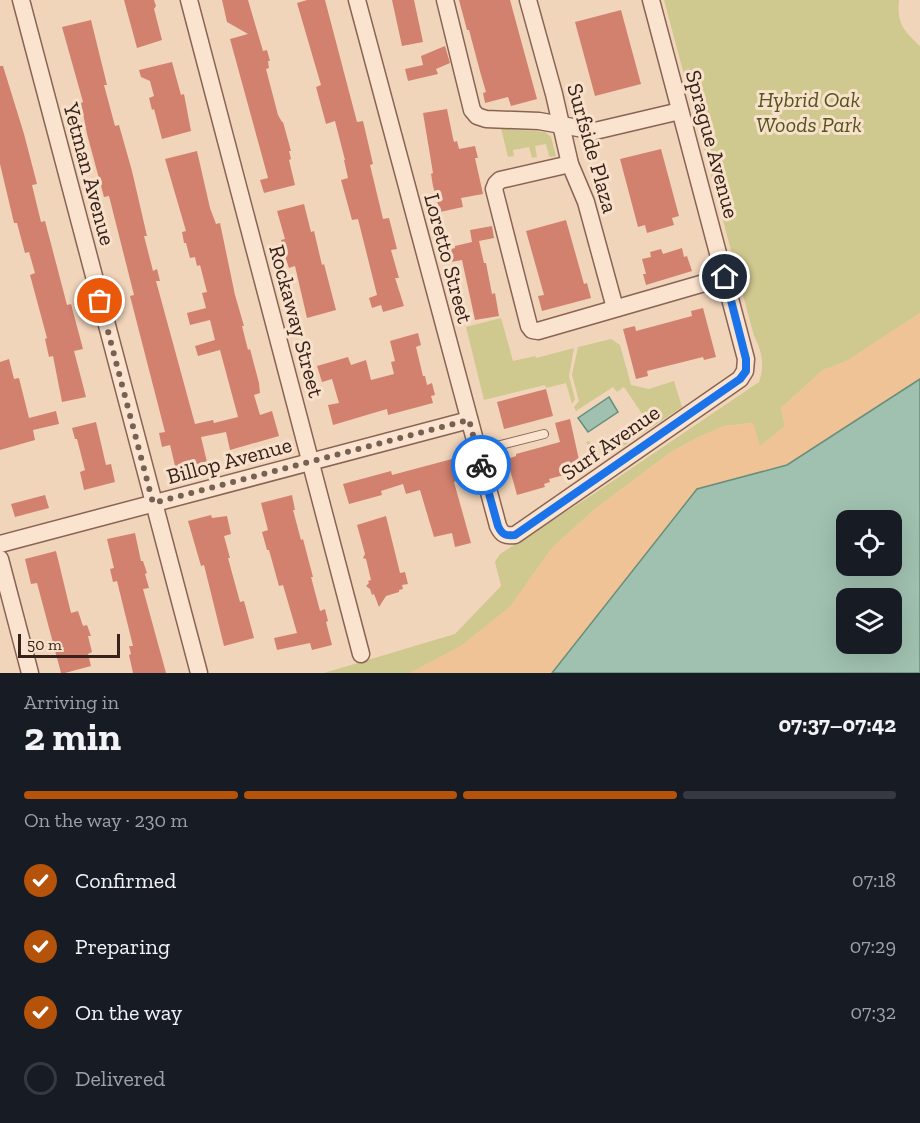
<!DOCTYPE html>
<html lang="en">
<head>
<meta charset="utf-8">
<style>
  body { margin:0; font-family:"Zilla Slab",serif; background:#242831; color:#f1f3f6; height:100vh; display:flex; flex-direction:column; font-size:22px; white-space:nowrap }
  * { box-sizing:border-box; margin:0 }
  p { font-size:20px; color:#9ea1a6 }
  .icon { flex:none; width:33px; height:33px; fill:none; stroke:currentColor; stroke-width:2; stroke-linecap:round; stroke-linejoin:round }
  .map { position:relative; height:673px; overflow:hidden }
  .drawer { display:flex; flex-direction:column; background:#171b24; flex:1 }
  .drawer>* { flex:none }
  .controls { position:absolute; left:836px; top:510px; display:grid; gap:12px }
  .controls a { display:grid; place-items:center; width:66px; height:66px; border-radius:12px; background:#171b24; box-shadow:0 6px 24px #0002; font-size:30px }
  .scale { position:absolute; left:18px; bottom:15px; width:102px; box-sizing:border-box; padding-left:6px; border:3px solid #37211a; border-top:0; font-size:16px; line-height:21px; white-space:nowrap; color:#37211a; -webkit-text-stroke:4px #f8e1cb; paint-order:stroke }
  .pin { position:absolute; display:grid; place-items:center; width:51px; height:51px; color:#fff; margin:-26px; border:3px solid #fff; border-radius:50%; box-shadow:0 2px 6px #0007 }
  .courier { position:absolute; display:grid; place-items:center; width:60px; height:60px; margin:-30px; border:4px solid #1a73e8; border-radius:50%; background:#fff; color:#222; box-shadow:0 2px 8px #0007 }
  .summary em { font-style:normal; font-weight:700 }
  .summary div { display:flex; flex-direction:column-reverse }
  .summary { display:flex; align-items:center; justify-content:space-between; height:102px; padding:0 24px }
  h1 { font-size:39px; font-weight:700; line-height:45px }
  .bar { display:grid; grid-template-columns:repeat(4,1fr); gap:9px 6px; align-content:center; height:72px; padding:0 24px }
  .bar i { height:8px; border-radius:4px; background:#363941 }
  .bar .current { background:#b45309 }
  .bar p { grid-column:span 4 }
  ol { padding:0 24px; list-style:none }
  li { display:flex; align-items:center; gap:18px; height:66px }
  li p { margin-inline-start:auto }
  li .icon { padding:6px; border-radius:50%; background:#b45309; color:#fff; stroke-width:4 }
  li:last-child { color:#9ea1a6 }
  li i { width:33px; height:33px; border:3px solid #363941; border-radius:50% }
  .map>svg:first-child { display:block }
  .green { fill:#cfc88f }
  .sand { fill:#efc395 }
  .water { fill:#a0c1b0; stroke:#678f7c; stroke-width:1.5; fill-rule:evenodd }
  .building { fill:#d2816e }
  .lines { fill:none; stroke-linecap:round; stroke-linejoin:round }
  .service-casing { stroke:#896454; stroke-width:10 }
  .minor-casing { stroke:#896454; stroke-width:19 }
  .service { stroke:#fbe4cf; stroke-width:8 }
  .minor { stroke:#fbe4cf; stroke-width:16 }
  .done { stroke:#786052; stroke-width:6; stroke-dasharray:0 10.8 }
  .route { stroke:#1a73e8; stroke-width:8 }
  .labels { text-anchor:middle; stroke-width:6; stroke-linejoin:round; paint-order:stroke }
  .park-label { font-size:22px; font-style:italic; fill:#53551f; stroke:#f8e1cb }
  .street-label { font-size:22px; fill:#37211a; stroke:#f8e1cb }
</style>
</head>
<body>
<div class="map">
<svg width="920" height="673" viewBox="0 0 920 673">
  <rect width="100%" height="100%" fill="#f1d5bb"/>
  <g class="green">
    <path d="M 664,0 L 899,0 C 897,24 903,30 920,46 L 920,313 L 847,361 L 823,370 L 781,408 L 785,426 L 760,447 L 752,423 L 724,426 L 697,438 L 671,452 L 595,509 L 552,548 L 510,607 L 461,646 L 410,673 L 324,673 L 455,634 L 501,586 L 495,562 L 500,554 L 592,495 L 759,382 C 765,366 762,351 754,336 Z"/>
    <polygon points="501,128 545,132 551,137 556,156 551,157 549,156 546,144 535,146 537,157 532,158 529,147 513,150 514,156 508,157"/>
    <polygon points="501,318 513,361 535,356 536,358 574,348 569,376 575,399 572,404 566,383 546,388 545,385 484,400 466,327"/>
    <polygon points="611,339 620,345 631,385 649,389 674,381 682,407 599,462 586,442 589,441 600,457 649,424 624,387 617,392 613,387 576,411 574,407 579,401 572,375 578,347"/>
  </g>
  <polygon class="sand" points="920,313 920,379 787,465 697,489 552,673 410,673 461,646 510,607 552,548 595,509 671,452 697,438 724,426 753,423 760,446 785,426 781,408 823,370 847,361"/>
  <g class="water">
    <path d="M 920,379 L 920,673 L 552,673 L 697,489 L 787,465 ZM 846,520 L 891,520 L 891,566 L 846,566 ZM 846,598 L 891,598 L 891,644 L 846,644 Z"/>
    <polygon points="609,397 618,412 588,432 578,418"/>
  </g>
  <g class="building">
    <polygon points="124,0 154,0 156,6 154,9 162,40 137,48"/>
    <polygon points="222,0 248,0 263,51 267,50 270,61 268,61 269,68 266,69 278,115 282,122 283,122 291,151 289,151 291,159 289,160 295,185 264,193 260,180 268,178 230,39 248,34 227,22"/>
    <polygon points="307,0 325,0 357,122 363,121 373,164 370,165 383,219 389,218 397,249 391,250 399,278 395,278 404,306 383,312 381,305 372,308 369,298 377,295 358,219 352,220 341,180 348,178 344,160 345,160 335,121 326,124 316,87 321,85 297,3"/>
    <polygon points="392,0 414,0 423,42 402,46"/>
    <polygon points="459,0 510,0 537,99 511,106 508,97 485,103 483,93 486,92 481,75 469,30 467,30"/>
    <polygon points="621,10 641,84 595,96 575,22"/>
    <polygon points="91,20 107,85 104,85 115,126 119,125 132,171 147,236 144,236 153,271 157,269 160,281 156,281 195,424 213,420 214,423 238,417 220,350 198,356 195,346 215,340 210,320 190,325 187,313 206,308 202,293 207,292 200,265 197,266 195,257 190,258 186,243 184,243 182,232 186,231 165,159 197,151 210,208 216,224 220,223 235,295 244,326 242,326 248,350 250,349 259,383 260,393 254,395 260,415 272,411 279,436 230,450 226,432 201,437 207,462 176,470 170,445 162,447 159,433 165,432 130,296 134,295 109,196 104,197 87,134 81,103 83,102 62,27"/>
    <polygon points="445,46 450,63 436,69 438,74 408,81 405,69 423,65 421,56"/>
    <polygon points="172,62 181,95 184,94 191,131 162,139 154,109 152,110 149,98 154,96 150,81 141,77 139,70"/>
    <polygon points="0,66 3,66 24,134 37,184 32,185 41,222 45,221 67,305 71,304 83,349 74,351 86,397 62,402 53,356 49,357 45,339 47,338 30,275 35,273 29,252 25,253 17,223 14,223 0,164"/>
    <polygon points="447,109 453,138 454,142 457,141 459,149 475,146 478,158 475,158 483,194 461,198 463,207 440,212 433,186 431,174 433,173 423,113"/>
    <polygon points="661,149 679,216 672,218 674,225 647,233 645,225 638,227 620,159"/>
    <polygon points="304,204 311,232 314,231 322,265 324,264 336,310 307,318 295,266 289,268 285,256 281,240 285,239 277,211"/>
    <polygon points="566,220 584,284 587,283 591,298 542,311 538,296 544,295 526,231"/>
    <polygon points="492,226 494,238 479,241 484,263 486,263 492,294 495,293 499,316 475,320 462,260 451,262 448,250 455,248 455,246 472,242 470,230"/>
    <polygon points="682,248 684,257 687,256 692,271 646,285 643,274 646,274 642,259 651,257 650,252 661,249 663,254"/>
    <polygon points="703,308 716,357 704,360 703,357 647,371 648,376 636,379 623,329 635,326 636,331 692,316 691,311"/>
    <polygon points="418,333 421,345 416,347 423,376 425,376 427,385 432,383 435,395 431,396 433,403 388,415 387,409 333,425 328,405 339,403 332,379 322,382 317,366 348,357 351,365 366,360 371,380 394,374 391,362 395,361 390,341"/>
    <polygon points="9,359 14,379 19,378 29,418 56,411 59,424 33,430 35,440 0,450 0,362"/>
    <polygon points="546,389 553,416 504,429 497,402"/>
    <polygon points="570,419 579,460 572,462 574,466 567,468 568,470 563,472 564,475 549,479 550,482 544,484 545,487 517,495 507,459 516,456 516,454 560,442 555,423"/>
    <polygon points="96,422 106,465 111,464 115,482 84,490 80,472 85,470 77,439 75,439 72,428"/>
    <polygon points="452,459 458,480 454,482 471,543 455,547 452,533 434,537 420,490 406,494 403,484 381,491 382,495 349,504 343,484 391,471 392,475"/>
    <polygon points="45,495 49,508 15,517 11,504"/>
    <polygon points="292,495 295,510 293,510 301,540 303,539 313,577 311,577 320,611 325,609 328,621 326,622 332,645 312,650 310,643 277,650 274,638 297,633 283,585 279,586 269,550 267,550 262,532 268,530 261,503"/>
    <polygon points="211,515 212,518 227,516 231,534 224,536 230,558 228,558 240,602 244,601 254,638 224,646 204,565 201,566 188,521"/>
    <polygon points="386,516 400,573 405,572 408,584 402,585 403,589 399,590 399,592 386,596 379,607 374,594 372,595 370,589 366,586 369,583 368,581 371,580 366,559 363,558 365,554 357,525"/>
    <polygon points="135,533 141,561 143,561 147,573 145,574 149,588 143,589 166,673 133,673 129,655 131,654 129,646 133,646 117,581 113,582 110,569 114,568 107,539"/>
    <polygon points="56,551 71,613 78,611 83,626 87,625 91,636 88,636 92,652 88,654 91,666 65,673 61,673 37,583 31,584 25,559"/>
  </g>
  <g class="lines">
    <g class="service-casing">
      <polyline id="service" points="477,451 544,434"/>
    </g>
    <g class="minor-casing">
      <g id="minor">
        <polyline points="21,0 199,673"/>
        <polyline points="189,0 361,654"/>
        <path d="M 357,0 L 498,526 C 502,535 506,536 515,535 L 740,379 L 745,371 L 746,359 L 651,0"/>
        <polyline points="445,0 472,110 477,116 486,119 539,121 595,131 680,111"/>
        <polyline points="528,0 554,94 570,164 586,202 615,308"/>
        <polyline points="570,164 500,180 496,184 494,189 529,326 532,330 538,331 725,277"/>
        <polyline points="0,544 469,420"/>
        <polyline points="0,559 30,673"/>
      </g>
    </g>
    <use href="#service" class="service"/>
    <use href="#minor" class="minor"/>
  </g>
  <g class="lines">
    <polyline class="done" points="100,301 153,503 469,420 481,465"/>
    <path class="route" d="M 481,465 L 498,526 C 502,535 506,536 515,535 L 740,379 L 746,371 L 746,359 L 725,277"/>
  </g>
  <g class="labels">
    <g class="park-label">
      <text x="809" y="107">Hybrid Oak<tspan x="809" dy="25">Woods Park</tspan></text>
    </g>
    <g class="street-label">
      <text transform="translate(713 144) rotate(75)" y="8">Sprague Avenue</text>
      <text transform="translate(593 148) rotate(74)" y="8">Surfside Plaza</text>
      <text transform="translate(90 174) rotate(75)" y="8">Yetman Avenue</text>
      <text transform="translate(449 258) rotate(75)" y="8">Loretto Street</text>
      <text transform="translate(297 321) rotate(75)" y="8">Rockaway Street</text>
      <text transform="translate(610 442) rotate(-35)" y="8">Surf Avenue</text>
      <text transform="translate(229 460) rotate(-15)" y="8">Billop Avenue</text>
    </g>
  </g>
</svg>
<div class="controls">
<a><svg class="icon" aria-label="locate" viewBox="0 0 24 24"><circle cx="12" cy="12" r="6"/><path d="M12 2v4M12 18v4M2 12h4M18 12h4"/></svg></a>
<a><svg class="icon" aria-label="layers" viewBox="0 0 24 24"><path d="M12 4l9 5-9 5-9-5zM3 14l9 5 9-5"/></svg></a>
</div>
<div class="scale">50 m</div>
<div class="pin" style="left:100px;top:301px;background:#ea580c"><svg class="icon" aria-label="bag" viewBox="0 0 24 24"><path d="M5 8h14l-1 12H6zM9 8a3 3 0 0 1 6 0"/></svg></div>
<div class="pin" style="left:725px;top:277px;background:#1f2937"><svg class="icon" aria-label="home" viewBox="0 0 24 24"><path d="M3 11l9-7 9 7M6 9v11h12V9"/></svg></div>
<div class="courier" style="left:481px;top:465px"><svg class="icon" aria-label="bike" viewBox="0 0 24 24"><circle cx="6" cy="16" r="4"/><circle cx="18" cy="16" r="4"/><path d="M6 16l4-8h5l3 8M10 8l3 8H6M13 5h3"/></svg></div>
</div>
<section class="drawer">
<div class="summary"><div><h1>2 min</h1><p>Arriving in</p></div><em>07:37–07:42</em></div>
<div class="bar"><i class="current"></i><i class="current"></i><i class="current"></i><i></i><p>On the way · 230 m</p></div>
<ol>
<li><svg class="icon" aria-label="check" viewBox="0 0 24 24"><path d="M5 12l5 5 9-10"/></svg>Confirmed<p>07:18</p></li>
<li><svg class="icon" aria-label="check" viewBox="0 0 24 24"><path d="M5 12l5 5 9-10"/></svg>Preparing<p>07:29</p></li>
<li><svg class="icon" aria-label="check" viewBox="0 0 24 24"><path d="M5 12l5 5 9-10"/></svg>On the way<p>07:32</p></li>
<li><i></i>Delivered</li>
</ol>
</section>
</body>
</html>
